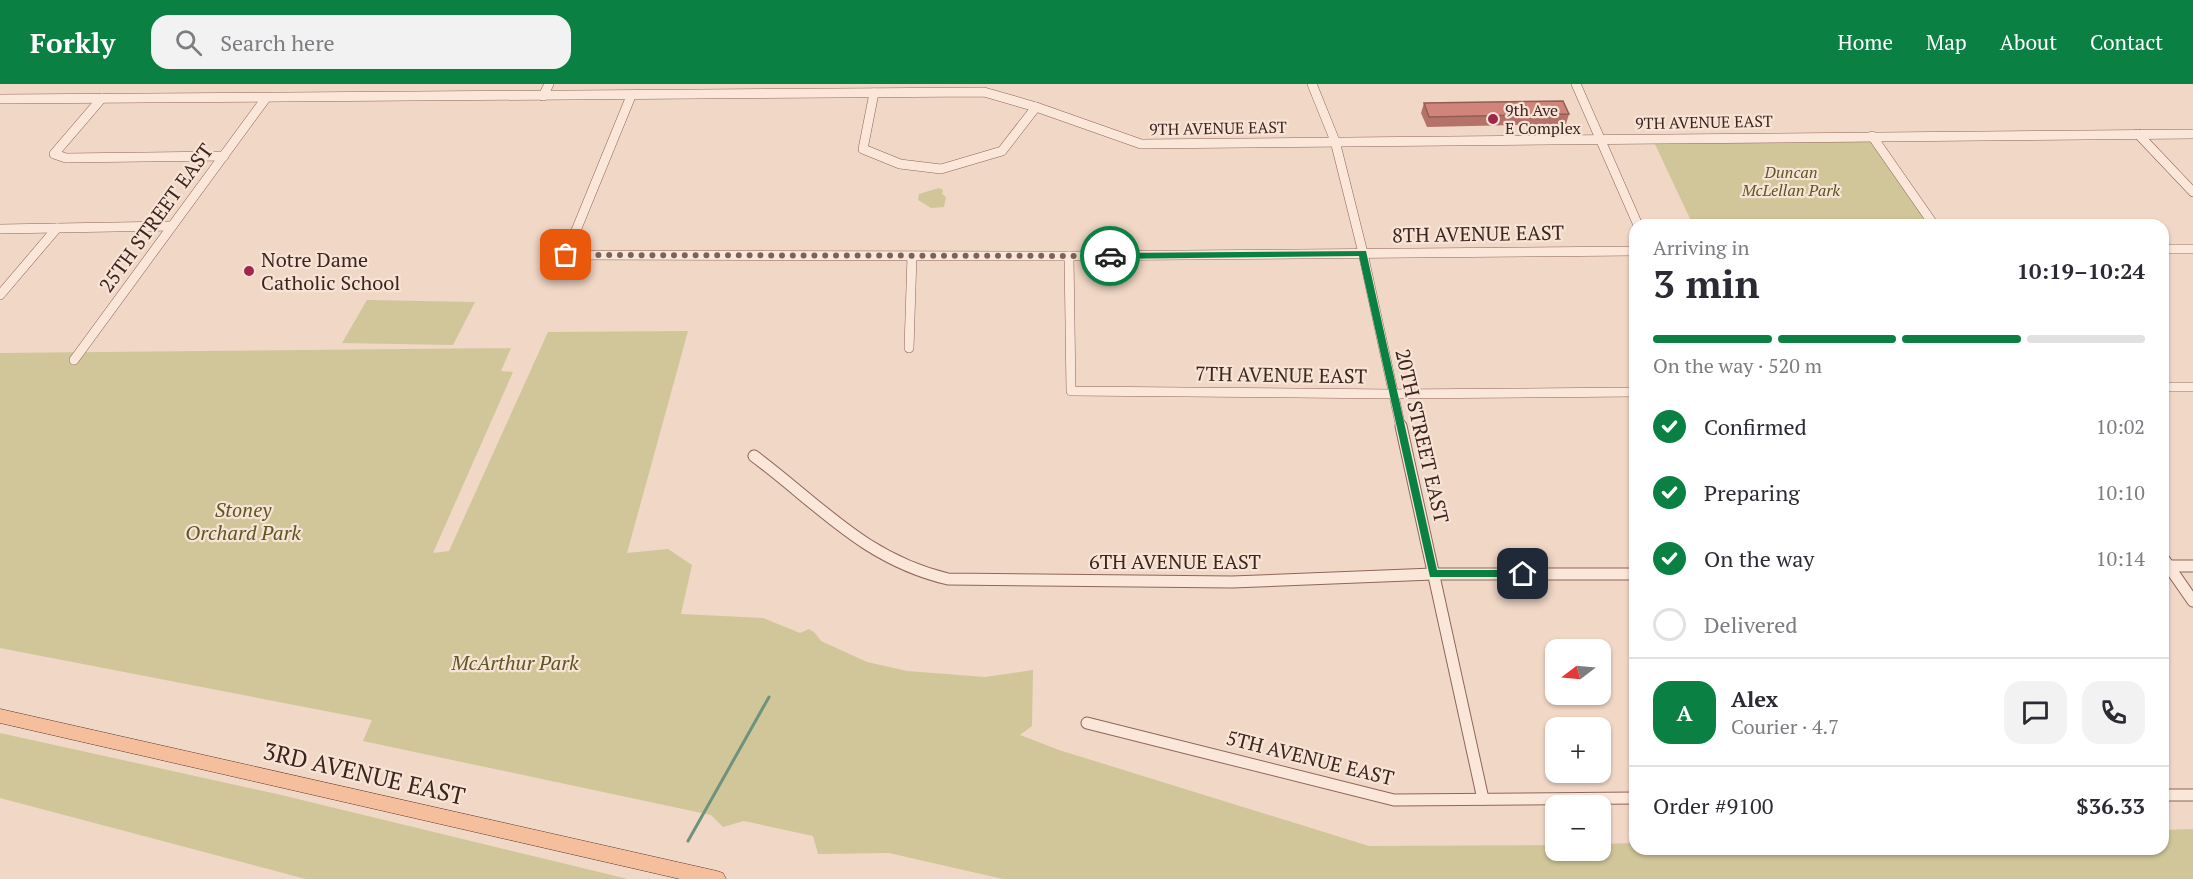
<!DOCTYPE html>
<html lang="en">
<head>
<meta charset="utf-8">
<style>
  body { margin:0; font-family:"PT Serif",serif; background:#f2f2f3; color:#2b2b33; height:100vh; display:flex; flex-direction:column; font-size:22px; white-space:nowrap }
  * { box-sizing:border-box; margin:0 }
  p { font-size:20px; color:#7c7c81 }
  .icon { flex:none; width:33px; height:33px; fill:none; stroke:currentColor; stroke-width:2; stroke-linecap:round; stroke-linejoin:round }
  .map { position:relative; flex:1; overflow:hidden }
  .sheet { position:absolute; left:1629px; top:135px; width:540px; height:636px; display:flex; flex-direction:column; background:#fff; border-radius:18px; box-shadow:0 2px 4px #0004 }
  .sheet>* { flex:none }
  .needle { width:39px; rotate:254deg }
  .tools { position:absolute; left:1545px; top:555px; display:grid; gap:12px }
  .tools a { display:grid; place-items:center; width:66px; height:66px; border-radius:12px; background:#fff; box-shadow:0 2px 4px #0004; font-size:30px }
  .pin { position:absolute; display:grid; place-items:center; width:51px; height:51px; color:#fff; margin:-26px; border-radius:12px; box-shadow:0 3px 9px #0006 }
  .courier { position:absolute; display:grid; place-items:center; width:60px; height:60px; margin:-30px; border:4px solid #0b8043; border-radius:50%; background:#fff; color:#222; box-shadow:0 2px 8px #0007 }
  .head em { font-style:normal; font-weight:600 }
  .head div { display:flex; flex-direction:column-reverse }
  .head { display:flex; align-items:center; justify-content:space-between; height:102px; padding:0 24px }
  h1 { font-size:39px; font-weight:600; line-height:45px }
  .bar { display:grid; grid-template-columns:repeat(4,1fr); gap:9px 6px; align-content:center; height:72px; padding:0 24px }
  .bar i { height:8px; border-radius:4px; background:#e1e1e2 }
  .bar .active { background:#0b8043 }
  .bar p { grid-column:span 4 }
  .line { display:flex; align-items:center; gap:15px; padding:0 24px; border-top:2px solid #e1e1e2 }
  .line div { flex:1 }
  .round { display:grid; place-items:center; flex:none; width:63px; height:63px; border-radius:18px; background:#f2f2f3 }
  ol { padding:0 24px; list-style:none }
  li { display:flex; align-items:center; gap:18px; height:66px }
  li p { margin-inline-start:auto }
  li .icon { padding:6px; border-radius:50%; background:#0b8043; color:#fff; stroke-width:4 }
  li:last-child { color:#7c7c81 }
  li i { width:33px; height:33px; border:3px solid #e1e1e2; border-radius:50% }
  header { display:flex; align-items:center; gap:36px; box-sizing:border-box; height:84px; padding:0 30px; background:#0b8043; color:#fff }
  header strong { font-size:28px }
  nav { display:flex; gap:33px; margin-inline-start:auto; font-size:21px }
  .search { width:420px; height:54px; background:#f2f2f3; display:flex; align-items:center; gap:15px; box-sizing:border-box; padding:0 21px; border-radius:18px; color:#7c7c81; font-size:22px }
  .map>svg:first-child { display:block }
  .green { fill:#d0c699 }
  .lines { fill:none; stroke-linecap:round; stroke-linejoin:round }
  .stream { stroke:#6d937f; stroke-width:3 }
  .minor-far1-casing { stroke:#8d665a; stroke-width:10 }
  .minor-casing { stroke:#8d665a; stroke-width:13 }
  .major-casing { stroke:#5b362e; stroke-width:1 }
  .minor-far1 { stroke:#fbe7da; stroke-width:9 }
  .minor { stroke:#fbe7da; stroke-width:11 }
  .major { fill:#f5bf9d; fill-rule:evenodd }
  .wall { fill:#b47269 }
  .building { fill:#d1857a; stroke:#925d55; stroke-width:1.5 }
  .route { fill:#0b8043 }
  .done { stroke:#7c6359; stroke-width:6; stroke-dasharray:0 10.8 }
  .poi-dot { fill:#a0274b; stroke:#f8e4d6; stroke-width:2 }
  .labels { text-anchor:middle; stroke-width:4.5; stroke-linejoin:round; paint-order:stroke }
  .far-poi-label { font-size:16px; fill:#3d251f; stroke:#f8e4d6; text-anchor:start }
  .far-street-label { font-size:16px; fill:#3d251f; stroke:#f8e4d6 }
  .far-park-label { font-size:16px; font-style:italic; fill:#5a5824; stroke:#f8e4d6 }
  .street-label { font-size:20px; fill:#3d251f; stroke:#f8e4d6 }
  .poi-label { font-size:20px; fill:#3d251f; stroke:#f8e4d6; text-anchor:start }
  .park-label { font-size:20px; font-style:italic; fill:#5a5824; stroke:#f8e4d6 }
  .near-street-label { font-size:24px; fill:#3d251f; stroke:#f8e4d6 }
</style>
</head>
<body>
<header>
<strong>Forkly</strong>
<div class="search"><svg class="icon" aria-label="search" viewBox="0 0 24 24"><circle cx="10" cy="10" r="6"/><path d="M15 15l6 6"/></svg>Search here</div>
<nav><a>Home</a><a>Map</a><a>About</a><a>Contact</a></nav>
</header>
<div class="map">
<svg width="2193" height="795" viewBox="0 0 2193 795">
  <rect width="100%" height="100%" fill="#f1d7c6"/>
  <g class="green">
    <polygon points="1870,54 1929,141 1693,141 1653,56"/>
    <polygon points="939,104 943,106 942,110 946,113 944,123 931,124 918,116 919,110"/>
    <polygon points="367,216 475,218 453,261 342,259"/>
    <polygon points="688,247 627,469 668,465 692,481 681,530 763,534 800,549 809,545 815,549 821,557 867,578 907,587 985,593 1033,586 1032,642 1020,651 1059,666 1369,762 1555,761 1556,766 1600,766 1601,760 1635,759 1635,765 2163,765 2163,746 2193,745 2193,795 1003,795 889,769 818,770 813,752 744,737 723,743 711,731 363,657 372,636 0,564 0,269 511,264 501,287 513,288 433,469 449,467 548,248"/>
    <polygon points="0,649 277,710 628,795 306,795 0,714"/>
  </g>
  <g class="lines">
    <polyline class="stream" points="688,757 769,613"/>
    <g class="minor-far1-casing">
      <g id="minor-far1">
        <polyline points="1312,0 1335,57 1363,169 1401,344"/>
        <polyline points="1576,0 1638,141"/>
        <polyline points="874,9 863,65 900,80 941,85 1002,67 1036,23"/>
        <polyline points="543,12 549,0"/>
        <polyline points="631,12 566,171 1069,172 1635,167"/>
        <polyline points="102,14 54,70 66,74 224,72"/>
        <polyline points="0,15 984,8 1036,23 1141,60 2193,50"/>
        <polyline points="2138,50 2193,108"/>
        <polyline points="1872,52 1934,141"/>
        <polyline points="0,145 172,142"/>
        <polyline points="2163,165 2193,165"/>
        <polyline points="1069,172 1071,307 1393,310 1635,308"/>
        <polyline points="0,211 57,144"/>
        <polyline points="909,264 912,172"/>
        <polyline points="74,276 266,14"/>
        <polyline points="2163,303 2193,303"/>
      </g>
    </g>
    <g class="minor-casing">
      <g id="minor">
        <polyline points="1401,342 1483,715"/>
        <path d="M 754,372 C 820,421 864,475 948,495 L 1232,498 L 1433,490 L 1635,490"/>
        <polyline points="2163,474 2193,517"/>
        <polyline points="2163,482 2193,482"/>
        <polyline points="1087,639 1394,716 1635,714"/>
        <polyline points="2163,711 2193,711"/>
      </g>
    </g>
    <g class="major-casing">
      <polygon id="major" points="0,625 717,787 723,789 726,795 680,795 0,639"/>
    </g>
    <use href="#minor-far1" class="minor-far1"/>
    <use href="#minor" class="minor"/>
    <use href="#major" class="major"/>
  </g>
  <polygon class="wall" points="1424,19 1569,30 1566,40 1427,43 1421,29"/>
  <polygon class="building" points="1563,17 1569,30 1429,33 1424,19"/>
  <polygon class="route" points="1366,167 1437,486 1523,486 1528,490 1527,493 1430,493 1359,172 1110,175 1105,172 1110,169"/>
  <g class="lines">
    <polyline class="done" points="566,171 1110,172"/>
  </g>
  <g class="poi-dot">
    <circle cx="1493" cy="35" r="6"/>
    <circle cx="249" cy="187" r="6"/>
  </g>
  <g class="labels">
    <g class="far-poi-label">
      <text x="1505" y="32">9th Ave<tspan x="1505" dy="18">E Complex</tspan></text>
    </g>
    <g class="far-street-label">
      <text transform="translate(1704 38) rotate(-1)" y="6">9TH AVENUE EAST</text>
      <text transform="translate(1218 44) rotate(-1)" y="6">9TH AVENUE EAST</text>
    </g>
    <g class="far-park-label">
      <text x="1791" y="94">Duncan<tspan x="1791" dy="18">McLellan Park</tspan></text>
    </g>
    <g class="street-label">
      <text transform="translate(156 134) rotate(-54)" y="7">25TH STREET EAST</text>
      <text transform="translate(1478 150) rotate(-1)" y="7">8TH AVENUE EAST</text>
      <text transform="translate(1281 291) rotate(1)" y="7">7TH AVENUE EAST</text>
      <text transform="translate(1422 352) rotate(77)" y="7">20TH STREET EAST</text>
      <text x="1175" y="485">6TH AVENUE EAST</text>
      <text transform="translate(1310 674) rotate(14)" y="7">5TH AVENUE EAST</text>
    </g>
    <g class="poi-label">
      <text x="261" y="183">Notre Dame<tspan x="261" dy="23">Catholic School</tspan></text>
    </g>
    <g class="park-label">
      <text x="243" y="433">Stoney<tspan x="243" dy="23">Orchard Park</tspan></text>
      <text x="515" y="586">McArthur Park</text>
    </g>
    <g class="near-street-label">
      <text transform="translate(364 690) rotate(13)" y="8">3RD AVENUE EAST</text>
    </g>
  </g>
</svg>
<div class="tools">
<a><svg class="needle" viewBox="-14 -14 28 28"><path d="M0-13l5 13h-10z" fill="#e53935"/><path d="M0 13l5-13h-10z" fill="#7c7c81"/></svg></a>
<a>+</a>
<a>−</a>
</div>
<div class="pin" style="left:566px;top:171px;background:#ea580c"><svg class="icon" aria-label="bag" viewBox="0 0 24 24"><path d="M5 8h14l-1 12H6zM9 8a3 3 0 0 1 6 0"/></svg></div>
<div class="pin" style="left:1523px;top:490px;background:#1f2937"><svg class="icon" aria-label="home" viewBox="0 0 24 24"><path d="M3 11l9-7 9 7M6 9v11h12V9"/></svg></div>
<div class="courier" style="left:1110px;top:172px"><svg class="icon" aria-label="car" viewBox="0 0 24 24"><path d="M5 17H2v-5l4-1 3-4h7l3 4 3 1v5h-3M9 17h6M6 11h13"/><circle cx="7" cy="17" r="2"/><circle cx="17" cy="17" r="2"/></svg></div>
<section class="sheet">
<div class="head"><div><h1>3 min</h1><p>Arriving in</p></div><em>10:19–10:24</em></div>
<div class="bar"><i class="active"></i><i class="active"></i><i class="active"></i><i></i><p>On the way · 520 m</p></div>
<ol>
<li><svg class="icon" aria-label="check" viewBox="0 0 24 24"><path d="M5 12l5 5 9-10"/></svg>Confirmed<p>10:02</p></li>
<li><svg class="icon" aria-label="check" viewBox="0 0 24 24"><path d="M5 12l5 5 9-10"/></svg>Preparing<p>10:10</p></li>
<li><svg class="icon" aria-label="check" viewBox="0 0 24 24"><path d="M5 12l5 5 9-10"/></svg>On the way<p>10:14</p></li>
<li><i></i>Delivered</li>
</ol>
<div class="line" style="height:108px"><b class="round" style="background:#0b8043;color:#fff">A</b><div><b>Alex</b><p>Courier · 4.7</p></div><a class="round"><svg class="icon" aria-label="chat" viewBox="0 0 24 24"><path d="M4 5h16v11H9l-5 4z"/></svg></a><a class="round"><svg class="icon" aria-label="phone" viewBox="0 0 24 24"><path d="M5 4h4l2 5-3 2q2 4 5 5l2-3 5 2v4C11 20 4 13 5 4z"/></svg></a></div>
<div class="line" style="height:78px"><div>Order #9100</div><b>$36.33</b></div>
</section>
</div>
</body>
</html>
